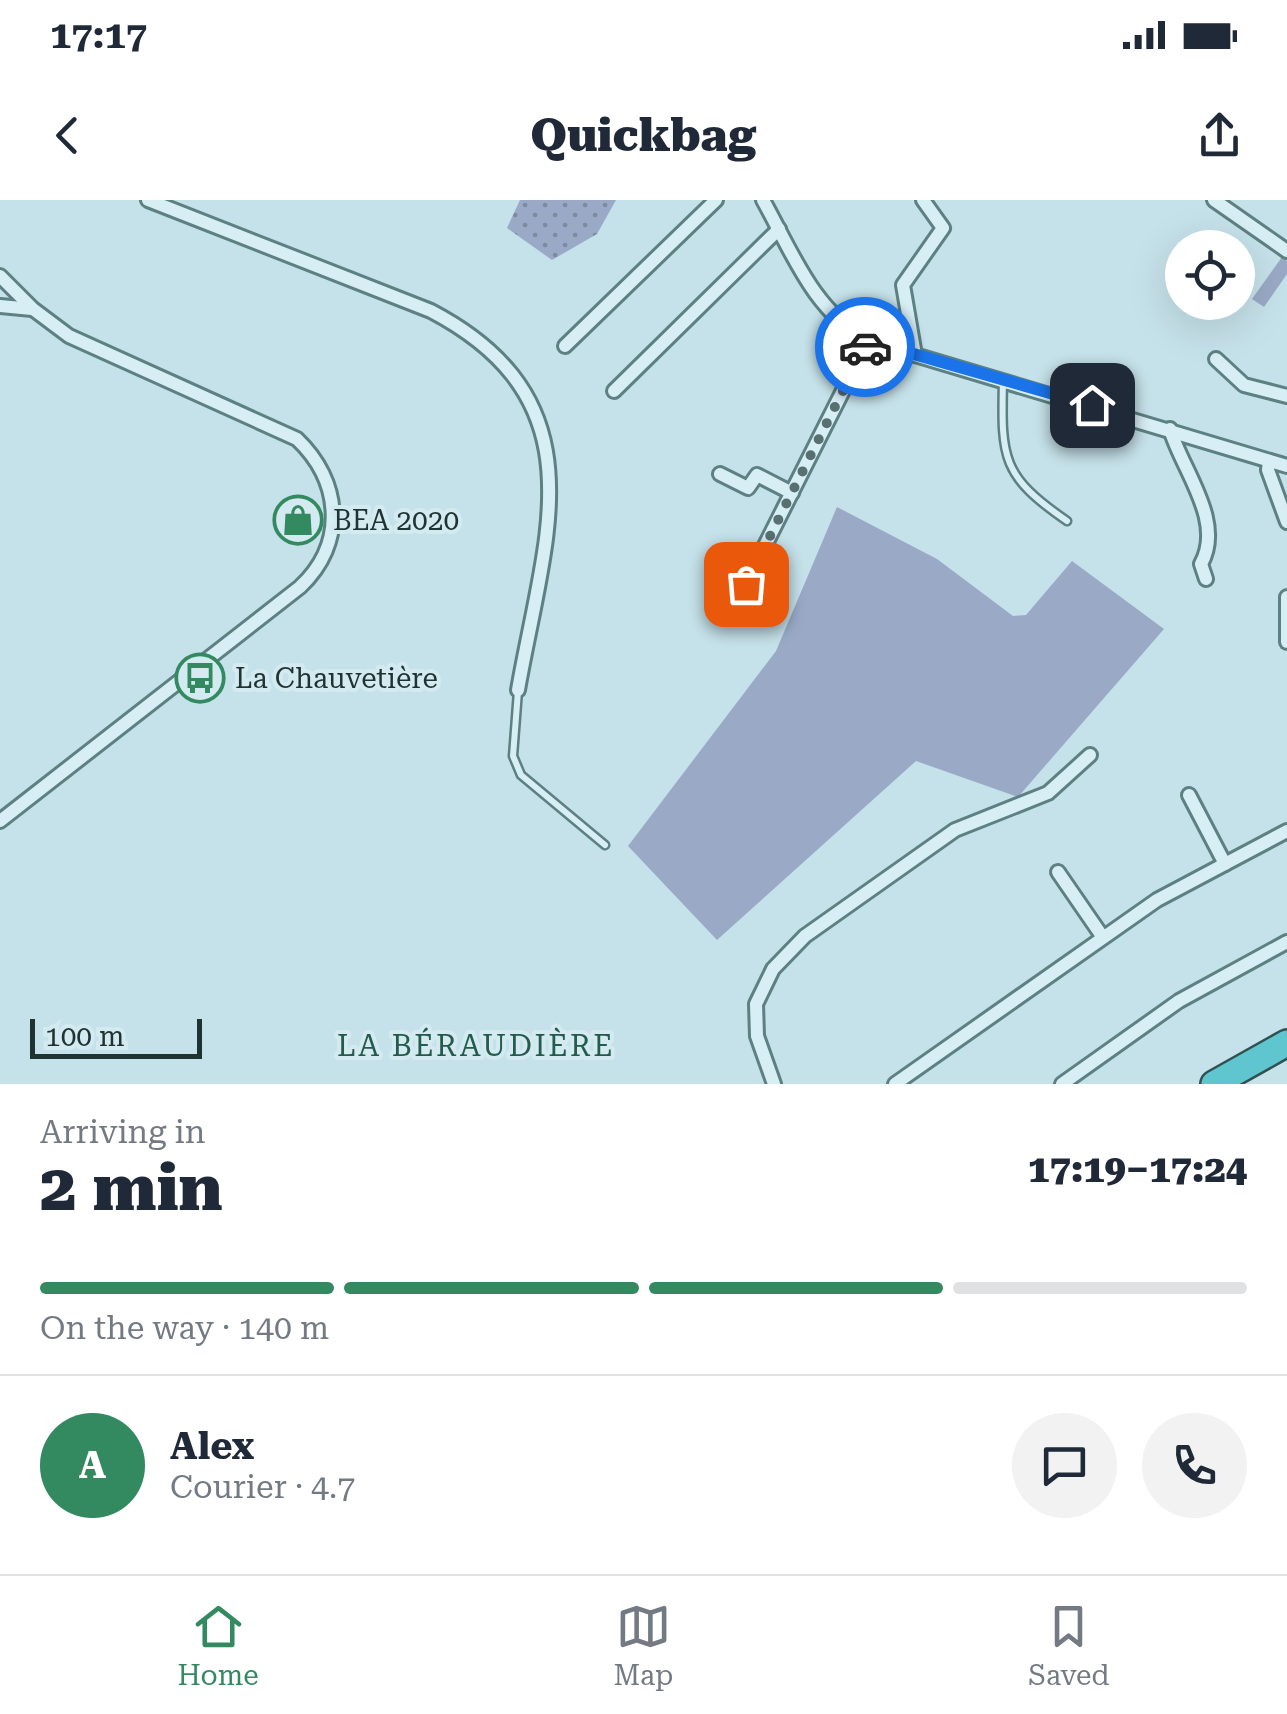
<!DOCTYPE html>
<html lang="en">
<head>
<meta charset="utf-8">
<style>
  body { margin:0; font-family:"Roboto Serif",serif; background:#f2f2f3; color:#1f2937; height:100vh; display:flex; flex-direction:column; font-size:38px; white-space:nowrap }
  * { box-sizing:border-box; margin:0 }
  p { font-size:32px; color:#747a83 }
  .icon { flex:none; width:55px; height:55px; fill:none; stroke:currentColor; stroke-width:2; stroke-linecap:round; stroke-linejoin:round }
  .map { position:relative; height:884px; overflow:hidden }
  .sheet { display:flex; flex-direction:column; background:#fff; flex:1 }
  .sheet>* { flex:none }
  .tools { position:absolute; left:1165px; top:30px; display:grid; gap:20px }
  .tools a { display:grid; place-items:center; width:90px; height:90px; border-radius:50%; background:#fff; box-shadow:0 10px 40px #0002; font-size:50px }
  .scale { position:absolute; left:30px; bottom:25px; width:172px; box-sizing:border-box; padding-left:10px; border:5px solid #1f3333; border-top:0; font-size:28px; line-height:35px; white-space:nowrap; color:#1f3333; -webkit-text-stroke:8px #d4eaf1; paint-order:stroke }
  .pin { position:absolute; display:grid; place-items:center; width:85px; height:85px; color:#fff; margin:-42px; border-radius:20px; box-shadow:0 5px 15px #0006 }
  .courier { position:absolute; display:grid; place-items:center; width:100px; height:100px; margin:-50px; border:8px solid #1a73e8; border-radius:50%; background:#fff; color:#222; box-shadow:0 2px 12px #0007 }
  .head em { font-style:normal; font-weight:800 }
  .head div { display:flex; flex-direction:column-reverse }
  .head { display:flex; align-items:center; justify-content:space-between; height:170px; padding:0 40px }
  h1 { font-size:65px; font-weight:800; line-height:75px }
  .bar { display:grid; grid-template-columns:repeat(4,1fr); gap:15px 10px; align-content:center; height:120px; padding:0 40px }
  .bar i { height:12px; border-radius:8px; background:#e0e1e3 }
  .bar .current { background:#348a60 }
  .bar p { grid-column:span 4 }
  .line { display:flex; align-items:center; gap:25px; padding:0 40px; border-top:2px solid #e0e1e3 }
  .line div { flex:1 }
  .round { display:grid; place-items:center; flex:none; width:105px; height:105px; border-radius:52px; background:#f2f2f3 }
  .status { display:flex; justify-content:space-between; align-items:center; height:70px; padding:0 50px; background:#fff; direction:ltr }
  .status svg { height:28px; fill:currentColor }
  header { display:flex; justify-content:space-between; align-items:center; height:130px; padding:0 40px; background:#fff; font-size:45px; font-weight:800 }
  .dock { display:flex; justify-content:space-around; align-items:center; height:140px; border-top:2px solid #e0e1e3; background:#fff; font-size:28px; color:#747a83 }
  .dock a { display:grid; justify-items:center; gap:5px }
  .dock .current { color:#348a60 }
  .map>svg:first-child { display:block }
  .park { fill:url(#park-dots) }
  .garden { fill:#9aaac6 }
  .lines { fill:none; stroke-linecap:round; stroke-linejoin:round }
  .lane-casing { stroke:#5d8082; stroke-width:11 }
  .street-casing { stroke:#5d8082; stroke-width:18 }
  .highway-casing { stroke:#31504f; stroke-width:30 }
  .lane { stroke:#d7eef5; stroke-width:6 }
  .street { stroke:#d7eef5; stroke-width:12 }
  .highway { stroke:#5fc6cf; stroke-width:25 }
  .done { stroke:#597073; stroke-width:10; stroke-dasharray:0 18 }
  .route { stroke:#1a73e8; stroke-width:12 }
  .labels { text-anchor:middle; stroke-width:8; stroke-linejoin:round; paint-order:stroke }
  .poi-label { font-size:28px; fill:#1f3333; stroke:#d4eaf1; text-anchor:start }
  .neighbourhood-label { font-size:30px; letter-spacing:2.5px; fill:#245b4c; stroke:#d4eaf1 }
</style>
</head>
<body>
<div class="status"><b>17:17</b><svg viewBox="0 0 49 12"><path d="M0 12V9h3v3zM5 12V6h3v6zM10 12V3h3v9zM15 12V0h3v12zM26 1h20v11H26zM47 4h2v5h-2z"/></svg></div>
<header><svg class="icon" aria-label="back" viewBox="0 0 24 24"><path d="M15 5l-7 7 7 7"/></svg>Quickbag<svg class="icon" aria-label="share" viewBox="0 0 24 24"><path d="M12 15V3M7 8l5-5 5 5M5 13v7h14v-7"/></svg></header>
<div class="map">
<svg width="1287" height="884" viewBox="0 0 1287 884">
  <defs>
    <pattern id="park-dots" width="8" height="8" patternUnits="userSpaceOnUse" patternTransform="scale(2.5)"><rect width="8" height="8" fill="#9aaac6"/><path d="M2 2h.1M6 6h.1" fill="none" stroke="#7d8ba1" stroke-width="1.8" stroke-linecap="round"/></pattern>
  </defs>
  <rect width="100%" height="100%" fill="#c5e1e9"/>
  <polygon class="park" points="520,0 616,0 597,34 552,60 507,28"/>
  <g class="garden">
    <polygon points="1282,57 1287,61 1287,74 1264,107 1252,99"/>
    <polygon points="837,307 937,359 1013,416 1026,415 1072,361 1164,429 1018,597 916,561 717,740 628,646 776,451"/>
  </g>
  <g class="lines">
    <g class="lane-casing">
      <g id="lane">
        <path d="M 1003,181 C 1001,259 1002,276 1067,321"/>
        <polyline points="518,491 513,556 521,575 605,645"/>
      </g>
    </g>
    <g class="street-casing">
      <g id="street">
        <path d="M 148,0 L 431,111 C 602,201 545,335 518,490"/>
        <path d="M 763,0 C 793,54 813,110 868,141 L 1287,266"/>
        <polyline points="1214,0 1287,51"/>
        <path d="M 0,76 L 33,109 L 69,136 L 297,239 C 341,281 347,343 300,387 L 0,621"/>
        <polyline points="0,106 32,109"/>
        <polyline points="565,146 716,0"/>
        <polyline points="915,155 903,85 943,28 923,0"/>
        <polyline points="1216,159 1244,185 1287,196"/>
        <polyline points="614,191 779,29"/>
        <path d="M 1170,229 C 1182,270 1225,321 1201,364 L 1206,379"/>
        <polyline points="1269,261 1268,270 1287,322"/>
        <polyline points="720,274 748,288 757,275 792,293"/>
        <polyline points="1287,397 1287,442"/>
        <polyline points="731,413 868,141"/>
        <polyline points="1189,595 1225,664"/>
        <polyline points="1058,672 1102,736"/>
        <polyline points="774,884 757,836 756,804 773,769 805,736 955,630 1048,593 1090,555"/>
        <polyline points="895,884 1157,700 1287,631"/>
        <polyline points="1062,884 1179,801 1287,742"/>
      </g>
    </g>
    <g class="highway-casing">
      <polyline id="highway" points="1214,884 1287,843"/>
    </g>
    <use href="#lane" class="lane"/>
    <use href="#street" class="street"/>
    <use href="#highway" class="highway"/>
  </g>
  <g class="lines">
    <polyline class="done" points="746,384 865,147"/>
    <polyline class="route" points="865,147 868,141 1092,205"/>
  </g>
  <defs>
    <g id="shop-ring" transform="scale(2.5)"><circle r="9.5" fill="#d4eaf1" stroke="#348a60" stroke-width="1.5"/><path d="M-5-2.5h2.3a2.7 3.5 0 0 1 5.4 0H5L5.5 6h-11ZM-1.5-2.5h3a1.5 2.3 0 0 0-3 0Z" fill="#348a60"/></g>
    <g id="bus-ring" transform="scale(2.5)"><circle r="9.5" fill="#d4eaf1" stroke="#348a60" stroke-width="1.5"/><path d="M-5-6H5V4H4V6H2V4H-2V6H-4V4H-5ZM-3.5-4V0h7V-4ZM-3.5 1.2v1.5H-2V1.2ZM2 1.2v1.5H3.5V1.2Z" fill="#348a60"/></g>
  </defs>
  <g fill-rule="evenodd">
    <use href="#shop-ring" x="298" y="320"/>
    <use href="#bus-ring" x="200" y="478"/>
  </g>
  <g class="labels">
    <g class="poi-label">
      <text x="333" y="330">BEA 2020</text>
      <text x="235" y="488">La Chauvetière</text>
    </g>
    <g class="neighbourhood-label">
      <text x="476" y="856">LA BÉRAUDIÈRE</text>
    </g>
  </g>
</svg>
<div class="tools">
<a><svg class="icon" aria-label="locate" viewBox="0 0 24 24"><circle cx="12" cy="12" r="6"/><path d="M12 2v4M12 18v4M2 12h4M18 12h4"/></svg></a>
</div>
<div class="scale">100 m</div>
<div class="pin" style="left:746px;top:384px;background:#ea580c"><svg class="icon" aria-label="bag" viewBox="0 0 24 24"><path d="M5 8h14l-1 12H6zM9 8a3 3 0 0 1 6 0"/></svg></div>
<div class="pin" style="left:1092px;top:205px;background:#1f2937"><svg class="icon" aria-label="home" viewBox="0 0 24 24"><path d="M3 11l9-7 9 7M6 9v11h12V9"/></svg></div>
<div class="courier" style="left:865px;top:147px"><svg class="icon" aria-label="car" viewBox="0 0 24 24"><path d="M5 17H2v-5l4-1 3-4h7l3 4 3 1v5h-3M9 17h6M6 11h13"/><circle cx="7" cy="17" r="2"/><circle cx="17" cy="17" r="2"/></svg></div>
</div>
<section class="sheet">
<div class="head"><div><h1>2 min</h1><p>Arriving in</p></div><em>17:19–17:24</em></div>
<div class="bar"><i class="current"></i><i class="current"></i><i class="current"></i><i></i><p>On the way · 140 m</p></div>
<div class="line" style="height:180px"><b class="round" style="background:#348a60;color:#fff">A</b><div><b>Alex</b><p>Courier · 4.7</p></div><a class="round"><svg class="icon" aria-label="chat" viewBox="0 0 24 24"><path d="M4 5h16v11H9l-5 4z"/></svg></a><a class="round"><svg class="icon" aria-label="phone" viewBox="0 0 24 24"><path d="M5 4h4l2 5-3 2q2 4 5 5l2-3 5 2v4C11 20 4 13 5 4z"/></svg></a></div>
</section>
<nav class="dock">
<a class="current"><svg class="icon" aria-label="home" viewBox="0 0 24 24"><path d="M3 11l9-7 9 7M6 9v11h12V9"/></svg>Home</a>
<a><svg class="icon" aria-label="map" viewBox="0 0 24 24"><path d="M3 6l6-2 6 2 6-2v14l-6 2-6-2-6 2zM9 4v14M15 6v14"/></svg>Map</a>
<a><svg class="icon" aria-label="saved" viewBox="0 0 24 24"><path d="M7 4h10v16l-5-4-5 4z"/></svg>Saved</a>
</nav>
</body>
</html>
